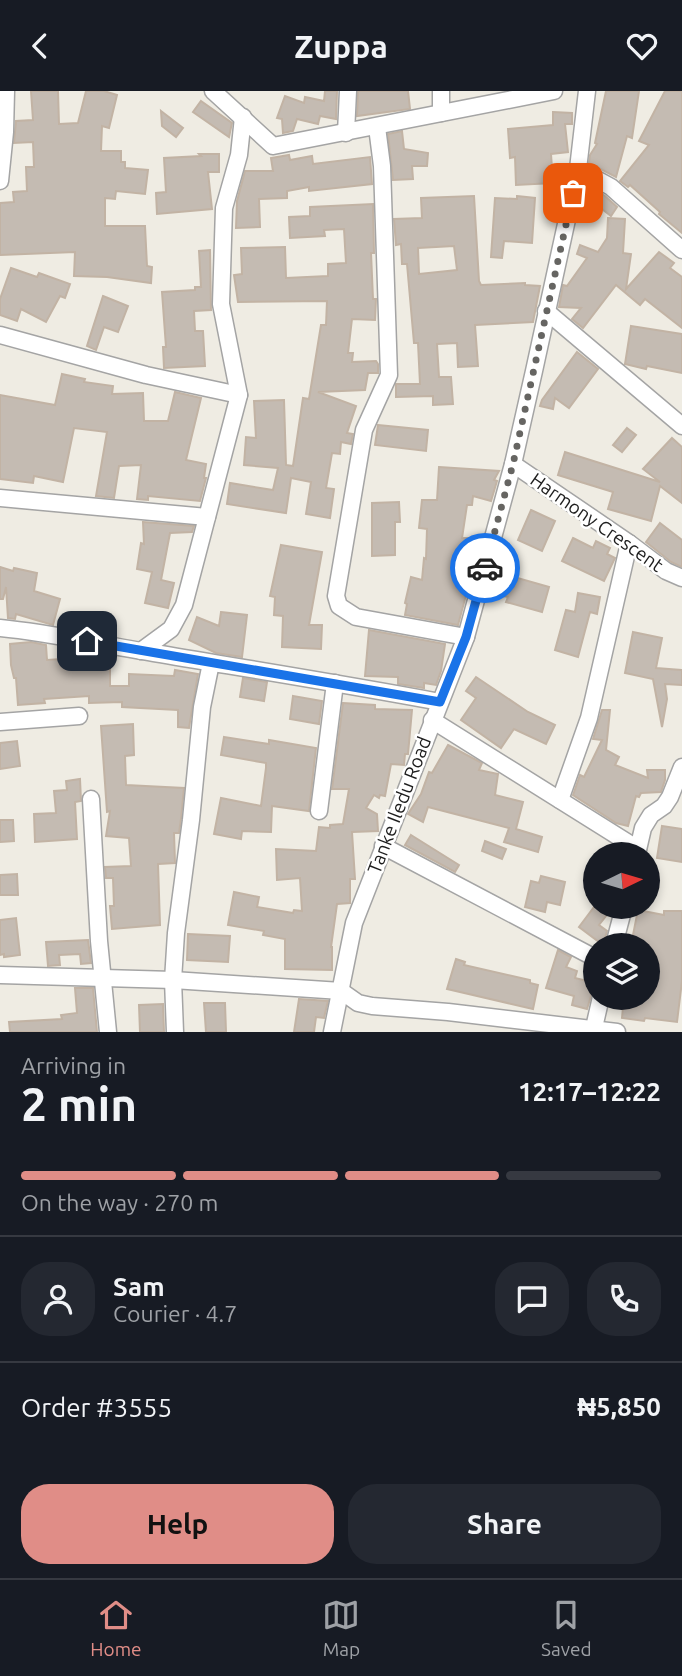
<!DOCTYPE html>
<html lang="en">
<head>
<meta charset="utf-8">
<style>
  body { margin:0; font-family:Ubuntu,sans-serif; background:#242831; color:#f1f3f6; height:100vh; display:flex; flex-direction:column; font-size:26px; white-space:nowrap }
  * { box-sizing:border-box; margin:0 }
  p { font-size:23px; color:#9ea1a6 }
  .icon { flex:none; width:38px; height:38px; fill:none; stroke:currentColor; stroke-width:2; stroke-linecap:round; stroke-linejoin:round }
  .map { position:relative; height:941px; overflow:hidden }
  .drawer { display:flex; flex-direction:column; background:#171b24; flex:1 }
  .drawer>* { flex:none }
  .needle { width:46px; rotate:85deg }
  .tools { position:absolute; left:583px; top:751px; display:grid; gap:14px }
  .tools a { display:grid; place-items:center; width:77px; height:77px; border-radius:50%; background:#171b24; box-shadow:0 4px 10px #0003; font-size:35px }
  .pin { position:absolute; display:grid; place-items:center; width:60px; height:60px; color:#fff; margin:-30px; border-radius:14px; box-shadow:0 4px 10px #0006 }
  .courier { position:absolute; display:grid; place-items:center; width:70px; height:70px; margin:-35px; border:5px solid #1a73e8; border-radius:50%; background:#fff; color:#222; box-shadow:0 2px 9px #0007 }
  .summary em { font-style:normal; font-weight:600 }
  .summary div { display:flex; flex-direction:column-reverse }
  .summary { display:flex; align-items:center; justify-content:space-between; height:119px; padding:0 21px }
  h1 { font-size:46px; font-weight:600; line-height:52px }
  .bar { display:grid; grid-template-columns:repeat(4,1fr); gap:10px 7px; align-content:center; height:84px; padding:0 21px }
  .bar i { height:9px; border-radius:5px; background:#363941 }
  .bar .current { background:#e08d87 }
  .bar p { grid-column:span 4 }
  .line { display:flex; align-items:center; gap:18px; padding:0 21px; border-top:2px solid #363941 }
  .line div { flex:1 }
  .round { display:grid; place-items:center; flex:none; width:74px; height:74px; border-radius:28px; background:#242831 }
  .action { display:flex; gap:14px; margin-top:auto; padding:14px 21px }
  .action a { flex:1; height:80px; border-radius:28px; background:#e08d87; color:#111; font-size:28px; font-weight:600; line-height:80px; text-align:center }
  .action a+a { background:#242831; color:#f1f3f6 }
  header { display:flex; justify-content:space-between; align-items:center; height:91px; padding:0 21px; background:#171b24; font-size:32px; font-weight:600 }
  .tab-bar { display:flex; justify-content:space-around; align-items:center; height:98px; border-top:2px solid #363941; background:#171b24; font-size:19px; color:#9ea1a6 }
  .tab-bar a { display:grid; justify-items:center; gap:4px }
  .tab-bar .current { color:#e08d87 }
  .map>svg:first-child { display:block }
  .building { fill:#c4bbb2; stroke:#c2b3a4; stroke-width:2; fill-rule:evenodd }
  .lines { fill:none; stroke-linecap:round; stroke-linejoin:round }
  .minor-casing { stroke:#a4a4a4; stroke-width:19 }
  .minor { stroke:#fff; stroke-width:16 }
  .done { stroke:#666562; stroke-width:7; stroke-dasharray:0 12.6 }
  .route { stroke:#1a73e8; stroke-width:9 }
  .labels { text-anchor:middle; stroke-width:5; stroke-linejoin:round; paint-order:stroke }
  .street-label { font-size:19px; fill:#1d1d1d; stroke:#fff }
</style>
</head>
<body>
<header><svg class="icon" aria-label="back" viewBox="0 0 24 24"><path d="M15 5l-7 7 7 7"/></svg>Zuppa<svg class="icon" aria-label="heart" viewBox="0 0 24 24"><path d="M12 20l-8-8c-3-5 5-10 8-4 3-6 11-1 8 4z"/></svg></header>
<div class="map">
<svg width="682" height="941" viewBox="0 0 682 941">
  <rect width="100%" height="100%" fill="#efece3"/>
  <g class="building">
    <polygon points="31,0 58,0 59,33 78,32 86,0 104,0 117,4 109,37 102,35 101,60 121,60 121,71 125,71 125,77 148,79 145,103 116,100 115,108 105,107 105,135 145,135 147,175 152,176 151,192 107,186 74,185 75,161 0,164 0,112 14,111 13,101 27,100 26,76 34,76 33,51 14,52 16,30 33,29"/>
    <polygon points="325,0 337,0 336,28 320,25 318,33 297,28 293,40 283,42 282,28 277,27 285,5 304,12 305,6 324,10"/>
    <polygon points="358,0 408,0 410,18 357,25"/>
    <polygon points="606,0 639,0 632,47 627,45 616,86 589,72 590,64 597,53 595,52"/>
    <polygon points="665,0 682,0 682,142 659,123 660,121 630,94 628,96 620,90 649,54 639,50"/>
    <polygon points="201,10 232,32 229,46 193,21"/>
    <polygon points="161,20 183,37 176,46 162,35"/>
    <polygon points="553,21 572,22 572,33 565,33 568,61 551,63 553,92 516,94 515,66 510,67 508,38 553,34"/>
    <polygon points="402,40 404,58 428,62 427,75 412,75 413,88 393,89 388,43"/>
    <polygon points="199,63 219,63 219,81 208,81 212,118 157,123 156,102 166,101 164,67 201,65"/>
    <polygon points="289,64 290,69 312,65 313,73 370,66 372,93 309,100 309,96 287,100 287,107 259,108 260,136 236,137 237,110 245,80 273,80 271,67"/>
    <polygon points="590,96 605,105 617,116 611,125 584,104"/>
    <path d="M 474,105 L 479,190 L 481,194 L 525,192 L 525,194 L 540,195 L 533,231 L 475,234 L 478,275 L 458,276 L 457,252 L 437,253 L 439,286 L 451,286 L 453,313 L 433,314 L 433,305 L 396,306 L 396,293 L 420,293 L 418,252 L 414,252 L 407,173 L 402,173 L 401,153 L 396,154 L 394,128 L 422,127 L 421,107 ZM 454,155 L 457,179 L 419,183 L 418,157 Z"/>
    <polygon points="517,105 535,107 532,152 504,150 502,167 491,166 495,107 517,108"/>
    <polygon points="373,113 374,162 371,162 373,208 376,208 375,229 352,228 348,262 353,262 352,271 376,270 378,273 378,282 368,282 365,299 318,301 356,315 347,342 353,343 351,353 341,351 340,363 332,362 326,397 334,398 330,427 306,423 311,391 291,387 286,422 227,413 230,392 273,399 278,377 244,374 246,346 256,347 254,310 284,309 286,374 293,375 303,307 309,308 321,234 326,234 327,210 238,211 234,184 242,183 241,157 285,156 286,187 328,185 328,173 346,172 344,138 324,139 325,145 290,147 289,126 310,125 310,116"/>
    <polygon points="608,127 625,128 623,162 631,163 626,198 659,161 674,172 670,177 682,186 682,237 645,208 640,214 616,194 583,237 572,228 581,217 559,216 563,194 567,195 587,167 577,163 580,154 598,161 607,147"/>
    <polygon points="210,159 211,219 194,220 195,240 203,240 205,275 164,277 163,256 166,256 162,201 195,199 195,196 201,196 199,160"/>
    <polygon points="11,177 37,186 39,182 70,193 65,207 60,205 46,231 21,218 17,230 0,224 0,208"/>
    <polygon points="103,205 128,215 118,241 104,236 96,259 87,255"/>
    <polygon points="631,235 682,243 682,282 647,275 646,278 625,273"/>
    <polygon points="577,261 598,278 569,317 555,307 553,318 540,315 542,309"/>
    <polygon points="62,283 85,288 84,291 113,295 112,303 143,302 144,330 168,330 175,301 201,307 186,369 206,373 204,387 206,387 200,410 148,405 148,409 137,408 141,374 119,375 114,407 96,405 107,341 74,337 63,391 34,385 33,392 0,388 0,304 55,314"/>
    <polygon points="378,334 428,339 426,360 375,354"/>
    <polygon points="627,337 636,344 622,361 613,354"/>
    <polygon points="672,347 682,356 682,412 660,395 651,430 608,418 613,401 558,384 565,361 660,391 643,378"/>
    <polygon points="439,376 499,380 494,389 497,390 491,410 473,405 472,414 467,414 462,447 472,447 467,493 469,493 458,534 405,524 407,513 405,512 411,486 422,489 424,467 426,468 427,438 419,437 422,409 437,409"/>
    <polygon points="399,411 400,431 395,431 395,464 372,465 372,412"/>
    <polygon points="531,419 555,430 542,460 518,449"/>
    <polygon points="143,431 194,435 192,441 170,442 161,489 174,492 168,517 145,512 152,481 137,478 141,452 144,453"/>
    <polygon points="660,432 682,449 682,476 671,471 646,451"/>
    <polygon points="573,447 593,457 596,450 610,457 607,463 615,467 604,490 562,470"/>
    <polygon points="281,454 322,461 309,534 322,534 321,558 282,556 283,525 274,524 275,506 270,505"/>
    <polygon points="0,476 13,480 14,477 37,482 34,500 60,508 53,534 16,523 15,528 8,527 6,496 3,508 0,508"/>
    <polygon points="500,482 549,496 542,521 506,511 508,506 495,503"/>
    <polygon points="578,502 600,506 597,523 590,521 578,566 555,559 566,519 575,521"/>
    <polygon points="221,521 247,524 242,566 216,562 189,549 197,526 219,535"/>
    <polygon points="369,539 445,553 441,580 436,594 424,592 424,597 398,593 398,586 365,585"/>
    <polygon points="633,541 662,547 656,577 682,579 682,594 665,593 667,608 662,636 653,588 625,582"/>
    <polygon points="31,551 46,554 47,569 76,567 77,574 110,573 110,595 129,595 129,583 174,585 175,579 198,583 189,637 178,636 178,619 122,616 122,611 89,612 89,605 44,608 45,612 18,614 16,587 14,587 11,574 10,553"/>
    <polygon points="476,586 528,621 555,634 546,653 514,638 501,657 461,629 476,607 466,600"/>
    <polygon points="243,587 267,591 264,610 240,606"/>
    <polygon points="293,605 322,610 319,633 290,628"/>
    <polygon points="343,612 375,614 375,618 412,619 408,663 405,663 404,674 391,673 385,705 380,704 379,707 374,704 366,717 377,723 378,740 352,741 355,788 350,788 350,812 337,813 331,856 332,856 332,879 285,878 285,848 263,844 264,840 228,834 234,801 259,806 257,816 293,822 294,819 302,820 300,787 277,789 276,758 316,760 319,736 330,737 330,734 343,733 349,698 332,698"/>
    <polygon points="602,619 610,619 606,659 619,666 615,674 648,687 647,679 665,679 665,689 661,701 641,702 639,706 636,705 628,735 616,732 573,704 580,684 584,686 602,649 593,648"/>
    <polygon points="133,633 134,664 125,665 126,694 184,697 181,728 179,742 174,742 175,772 158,773 160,834 112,838 110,815 114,815 113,787 106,787 105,776 131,775 129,747 106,745 110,720 107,721 101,635"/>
    <polygon points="224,646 269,653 269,649 316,657 309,720 272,715 271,741 242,740 241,748 214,743 221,707 261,715 266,677 266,672 221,664"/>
    <polygon points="17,650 20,675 0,678 0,652"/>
    <polygon points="448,654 482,672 479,679 498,683 495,704 523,711 516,738 542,746 538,761 504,751 509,737 428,716 423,731 408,723 421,703 429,681 432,682"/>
    <polygon points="80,688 81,710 75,711 77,748 35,751 34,723 56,722 54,700 67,699 66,690"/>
    <polygon points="0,729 13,729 14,750 0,751"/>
    <polygon points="662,735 682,738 682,771 657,767"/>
    <polygon points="411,744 459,774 455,781 405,754"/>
    <polygon points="485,750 506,758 502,768 482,760"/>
    <polygon points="17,783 18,804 0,804 0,784"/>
    <polygon points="541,785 565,791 560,814 547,811 545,821 525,816 531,790 539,792"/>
    <polygon points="594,816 613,816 599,834 607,840 603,854 579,836"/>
    <polygon points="638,819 664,824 664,820 682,820 682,890 677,931 645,927 644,930 622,927 624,906 648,906 648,854 631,854"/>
    <polygon points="16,827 20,864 4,866 4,863 0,864 0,829"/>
    <polygon points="188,843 230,845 228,871 187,869"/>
    <polygon points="88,849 91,872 81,873 80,863 59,864 60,874 48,875 46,851"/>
    <polygon points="558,859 571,866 566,876 577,880 575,887 595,892 587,918 572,914 574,905 546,897"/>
    <polygon points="456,868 465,871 464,874 530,889 530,892 538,894 533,918 447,898"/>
    <polygon points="75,897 93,897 97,941 10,941 9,931 62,928 61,924 77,922"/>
    <polygon points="299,908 328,910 324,927 316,926 314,941 294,941"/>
    <polygon points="204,912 225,912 226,941 206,941"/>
    <polygon points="163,913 164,941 140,941 139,914"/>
  </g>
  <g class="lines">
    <g class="minor-casing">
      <g id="minor">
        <polyline points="213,0 273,55 554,0"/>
        <polyline points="441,22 441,0"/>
        <polyline points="377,36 382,75 389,284 364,339 336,505 339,515 356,526 466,546"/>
        <polyline points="346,42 348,0"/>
        <polyline points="578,78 611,96 682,159"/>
        <polyline points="0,90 5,41 6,0"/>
        <polyline points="546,220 682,335"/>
        <polyline points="0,244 146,284 239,304"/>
        <polyline points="513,373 629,452 666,480 682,487"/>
        <polyline points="0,407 207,426"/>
        <path d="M 0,537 C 52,542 102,554 154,562 C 249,578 344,593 440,611"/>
        <polyline points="141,560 171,538 184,514 239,304 221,213 224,117 239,64 243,26"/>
        <polyline points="432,629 638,758"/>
        <polyline points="0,631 79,625"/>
        <polyline points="91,708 99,850 108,941"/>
        <polyline points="560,709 589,627 629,452"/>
        <polyline points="319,720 335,592"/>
        <polyline points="383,755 595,867"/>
        <polyline points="637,763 643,737 651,724 664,715 670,706 682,676"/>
        <polyline points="614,854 624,816"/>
        <polyline points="0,884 173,889 341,900 358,912 372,915 448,921 617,941"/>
        <polyline points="175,941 173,889 176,842 191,729 202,616 211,572"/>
        <polyline points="332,941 354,832 466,546 513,373 534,280 578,78 587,0"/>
        <polyline points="593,941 601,906"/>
      </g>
    </g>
    <use href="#minor" class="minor"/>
  </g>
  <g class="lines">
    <polyline class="done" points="485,477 513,373 573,102"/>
    <polyline class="route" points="87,550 440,611 466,546 485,477"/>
  </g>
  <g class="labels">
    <g class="street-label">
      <text transform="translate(597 431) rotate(35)" y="7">Harmony Crescent</text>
      <text transform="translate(399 714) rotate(-69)" y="7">Tanke Iledu Road</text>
    </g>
  </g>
</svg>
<div class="tools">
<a><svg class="needle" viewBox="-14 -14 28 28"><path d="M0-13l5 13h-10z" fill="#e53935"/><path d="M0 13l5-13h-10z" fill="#9ea1a6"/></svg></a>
<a><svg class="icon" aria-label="layers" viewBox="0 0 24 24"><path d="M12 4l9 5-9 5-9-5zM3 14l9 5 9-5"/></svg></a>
</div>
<div class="pin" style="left:573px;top:102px;background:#ea580c"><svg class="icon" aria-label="bag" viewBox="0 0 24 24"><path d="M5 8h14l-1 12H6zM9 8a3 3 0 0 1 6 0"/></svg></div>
<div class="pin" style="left:87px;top:550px;background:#1f2937"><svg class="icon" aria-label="home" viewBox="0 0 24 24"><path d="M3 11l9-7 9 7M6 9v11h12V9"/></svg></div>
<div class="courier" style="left:485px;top:477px"><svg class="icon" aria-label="car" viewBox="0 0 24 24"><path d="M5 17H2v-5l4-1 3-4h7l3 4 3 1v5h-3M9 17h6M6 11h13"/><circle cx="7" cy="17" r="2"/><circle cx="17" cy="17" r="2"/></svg></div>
</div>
<section class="drawer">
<div class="summary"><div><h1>2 min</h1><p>Arriving in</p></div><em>12:17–12:22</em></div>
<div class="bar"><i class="current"></i><i class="current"></i><i class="current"></i><i></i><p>On the way · 270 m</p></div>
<div class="line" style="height:126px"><a class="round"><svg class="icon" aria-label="person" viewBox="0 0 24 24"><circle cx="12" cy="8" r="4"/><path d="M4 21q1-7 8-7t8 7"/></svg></a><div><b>Sam</b><p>Courier · 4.7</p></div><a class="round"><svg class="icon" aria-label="chat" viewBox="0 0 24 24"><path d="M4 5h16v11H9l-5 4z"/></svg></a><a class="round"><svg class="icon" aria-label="phone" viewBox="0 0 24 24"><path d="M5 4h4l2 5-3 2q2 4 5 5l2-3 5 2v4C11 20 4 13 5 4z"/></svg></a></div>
<div class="line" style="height:91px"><div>Order #3555</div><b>₦5,850</b></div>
<div class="action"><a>Help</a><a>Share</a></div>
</section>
<nav class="tab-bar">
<a class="current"><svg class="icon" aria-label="home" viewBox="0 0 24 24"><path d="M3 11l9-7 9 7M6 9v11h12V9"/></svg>Home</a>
<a><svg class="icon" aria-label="map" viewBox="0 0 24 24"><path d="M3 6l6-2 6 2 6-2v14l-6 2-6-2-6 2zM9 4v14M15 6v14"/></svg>Map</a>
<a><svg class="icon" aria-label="saved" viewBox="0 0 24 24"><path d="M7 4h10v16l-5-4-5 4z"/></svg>Saved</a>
</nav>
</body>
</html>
